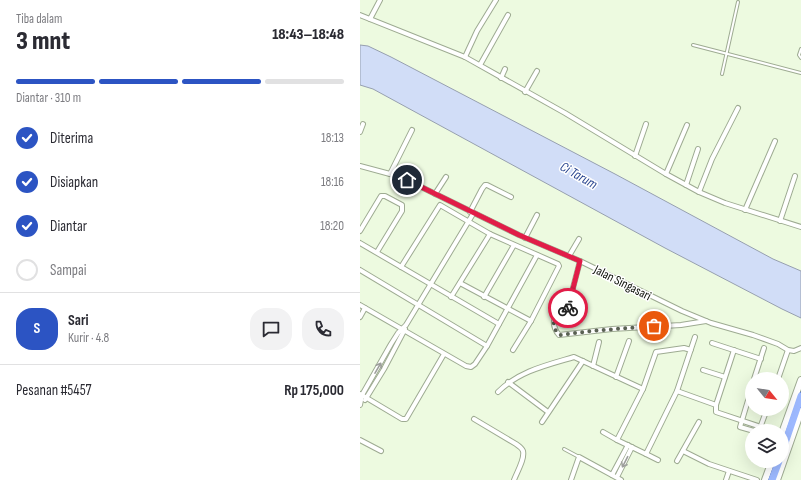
<!DOCTYPE html>
<html lang="id">
<head>
<meta charset="utf-8">
<style>
  body { margin:0; font-family:"Sofia Sans Condensed",sans-serif; background:#f2f2f3; color:#2b2b33; height:100vh; display:flex; flex-direction:column; font-size:15px; white-space:nowrap }
  * { box-sizing:border-box; margin:0 }
  p { font-size:13px; color:#7c7c81 }
  .icon { flex:none; width:22px; height:22px; fill:none; stroke:currentColor; stroke-width:2; stroke-linecap:round; stroke-linejoin:round }
  .map { position:relative; flex:1; overflow:hidden }
  .panel { display:flex; flex-direction:column; background:#fff; width:360px }
  .panel>* { flex:none }
  .needle { width:26px; rotate:120deg }
  .fabs { position:absolute; left:385px; top:372px; display:grid; gap:8px }
  .fabs a { display:grid; place-items:center; width:44px; height:44px; border-radius:50%; background:#fff; box-shadow:0 4px 16px #0002; font-size:20px }
  .pin { position:absolute; display:grid; place-items:center; width:34px; height:34px; color:#fff; margin:-17px; border:2px solid #fff; border-radius:50%; box-shadow:0 1px 4px #0007 }
  .courier { position:absolute; display:grid; place-items:center; width:40px; height:40px; margin:-20px; border:3px solid #e11d48; border-radius:50%; background:#fff; color:#222; box-shadow:0 1px 5px #0007 }
  .head em { font-style:normal; font-weight:800 }
  .head div { display:flex; flex-direction:column-reverse }
  .head { display:flex; align-items:center; justify-content:space-between; height:68px; padding:0 16px }
  h1 { font-size:26px; font-weight:800; line-height:30px }
  .bar { display:grid; grid-template-columns:repeat(4,1fr); gap:6px 4px; align-content:center; height:48px; padding:0 16px }
  .bar i { height:5px; border-radius:3px; background:#e1e1e2 }
  .bar .active { background:#2c54c3 }
  .bar p { grid-column:span 4 }
  .line { display:flex; align-items:center; gap:10px; padding:0 16px; border-top:1px solid #e1e1e2 }
  .line div { flex:1 }
  .round { display:grid; place-items:center; flex:none; width:42px; height:42px; border-radius:16px; background:#f2f2f3 }
  ol { padding:0 16px; list-style:none }
  li { display:flex; align-items:center; gap:12px; height:44px }
  li p { margin-inline-start:auto }
  li .icon { padding:4px; border-radius:50%; background:#2c54c3; color:#fff; stroke-width:4 }
  li:last-child { color:#7c7c81 }
  li i { width:22px; height:22px; border:2px solid #e1e1e2; border-radius:50% }
  main { display:flex; flex:1; min-height:0 }
  .map>svg:first-child { display:block }
  .water { fill:#d1ddf7; stroke:#969faf }
  .lines { fill:none; stroke-linecap:round; stroke-linejoin:round }
  .service-casing { stroke:#9eab92; stroke-width:4 }
  .minor-casing { stroke:#9eab92; stroke-width:6 }
  .secondary-casing { stroke:#9eab92; stroke-width:8 }
  .primary-casing { stroke:#3f60a8; stroke-width:9 }
  .service { stroke:#fff; stroke-width:2 }
  .minor { stroke:#fff; stroke-width:4 }
  .secondary { stroke:#fff; stroke-width:6 }
  .primary { stroke:#9db9ff; stroke-width:7 }
  .oneway { stroke:#9d9f9c }
  .done { stroke:#5a6153; stroke-width:4; stroke-dasharray:0 7.2 }
  .route { stroke:#e11d48; stroke-width:5 }
  .labels { text-anchor:middle; stroke-width:3; stroke-linejoin:round; paint-order:stroke }
  .street-label { font-size:13px; fill:#0b0f07; stroke:#fff }
  .water-label { font-size:14px; font-style:italic; fill:#2b4790; stroke:#fff }
</style>
</head>
<body>
<main>
<section class="panel">
<div class="head"><div><h1>3 mnt</h1><p>Tiba dalam</p></div><em>18:43–18:48</em></div>
<div class="bar"><i class="active"></i><i class="active"></i><i class="active"></i><i></i><p>Diantar · 310 m</p></div>
<ol>
<li><svg class="icon" aria-label="check" viewBox="0 0 24 24"><path d="M5 12l5 5 9-10"/></svg>Diterima<p>18:13</p></li>
<li><svg class="icon" aria-label="check" viewBox="0 0 24 24"><path d="M5 12l5 5 9-10"/></svg>Disiapkan<p>18:16</p></li>
<li><svg class="icon" aria-label="check" viewBox="0 0 24 24"><path d="M5 12l5 5 9-10"/></svg>Diantar<p>18:20</p></li>
<li><i></i>Sampai</li>
</ol>
<div class="line" style="height:72px"><b class="round" style="background:#2c54c3;color:#fff">S</b><div><b>Sari</b><p>Kurir · 4.8</p></div><a class="round"><svg class="icon" aria-label="chat" viewBox="0 0 24 24"><path d="M4 5h16v11H9l-5 4z"/></svg></a><a class="round"><svg class="icon" aria-label="phone" viewBox="0 0 24 24"><path d="M5 4h4l2 5-3 2q2 4 5 5l2-3 5 2v4C11 20 4 13 5 4z"/></svg></a></div>
<div class="line" style="height:52px"><div>Pesanan #5457</div><b>Rp 175,000</b></div>
</section>
<div class="map">
<svg width="441" height="480" viewBox="0 0 441 480">
  <rect width="100%" height="100%" fill="#edfae0"/>
  <polygon class="water" points="0,45 8,46 31,57 255,174 413,259 441,271 441,318 422,309 305,248 13,89 0,85"/>
  <g class="lines">
    <g class="service-casing">
      <g id="service">
        <polyline points="333,45 441,73"/>
        <polyline points="441,49 439,55 441,58"/>
        <polyline points="362,74 378,2"/>
        <polyline points="204,449 219,457"/>
      </g>
    </g>
    <g class="minor-casing">
      <g id="minor">
        <polyline points="0,15 105,57 205,113 306,174 339,192 365,203 441,227"/>
        <polyline points="10,19 20,0"/>
        <polyline points="105,57 117,31 136,0"/>
        <polyline points="120,65 148,15"/>
        <polyline points="141,78 145,69"/>
        <polyline points="165,92 177,71"/>
        <polyline points="0,132 3,124"/>
        <polyline points="275,156 286,124"/>
        <polyline points="0,166 30,174 47,180 159,235 220,261 322,311 351,323 393,335 418,344 428,350 434,351 441,348"/>
        <polyline points="30,174 52,130"/>
        <polyline points="306,174 327,125"/>
        <polyline points="326,185 338,149"/>
        <polyline points="339,192 352,159 378,108"/>
        <polyline points="75,194 86,177"/>
        <polyline points="385,210 415,141"/>
        <polyline points="110,212 122,189 125,185 127,185 151,197"/>
        <polyline points="420,221 435,176"/>
        <polyline points="0,231 21,196 25,196 42,205 42,211 17,252"/>
        <polyline points="165,238 177,215"/>
        <polyline points="0,243 139,324"/>
        <polyline points="209,256 219,239"/>
        <path d="M 220,261 L 208,307 L 205,312 L 194,321 C 193,325 196,332 199,335 L 252,329 L 321,325 L 346,321"/>
        <polyline points="41,267 80,205 130,234 198,264 199,266 171,321 153,350"/>
        <polyline points="0,270 127,346"/>
        <polyline points="100,283 171,321"/>
        <polyline points="91,297 130,234"/>
        <polyline points="124,297 154,245"/>
        <polyline points="0,305 106,366 111,367 115,364 127,346 177,255"/>
        <polyline points="0,317 5,308"/>
        <polyline points="352,343 401,359"/>
        <polyline points="331,350 324,348 296,352 283,389 257,440 286,454 317,391 335,337"/>
        <polyline points="233,366 239,342"/>
        <polyline points="343,370 365,377"/>
        <polyline points="256,377 269,341"/>
        <polyline points="394,379 404,348"/>
        <polyline points="418,379 428,350"/>
        <polyline points="148,382 188,412"/>
        <polyline points="392,387 380,427 394,431"/>
        <polyline points="317,391 356,405 356,412 413,431"/>
        <path d="M 138,392 C 159,371 187,365 214,357 L 283,389"/>
        <polyline points="0,394 42,419 46,419 84,354"/>
        <polyline points="5,400 24,369 45,329"/>
        <polyline points="0,405 2,395 31,344 38,333 46,325 113,214"/>
        <polyline points="356,405 374,350"/>
        <path d="M 114,419 L 156,444 C 159,446 162,448 163,451 C 165,459 157,472 154,480"/>
        <polyline points="182,422 223,361"/>
        <polyline points="395,431 400,428 407,409"/>
        <polyline points="243,432 257,440"/>
        <polyline points="0,440 21,451"/>
        <polyline points="323,451 349,464 397,480"/>
        <polyline points="286,454 298,460"/>
        <polyline points="317,461 339,422"/>
        <polyline points="252,475 268,445"/>
        <polyline points="257,477 272,447"/>
        <polyline points="211,480 219,457 261,480"/>
        <polyline points="366,480 369,471"/>
      </g>
    </g>
    <g class="secondary-casing">
      <g id="secondary">
        <polyline points="422,433 441,380"/>
        <polyline points="405,480 412,461"/>
        <polyline points="417,480 441,411"/>
      </g>
    </g>
    <g class="primary-casing">
      <g id="primary">
        <polyline points="422,452 441,396"/>
        <polyline points="412,480 419,461"/>
      </g>
    </g>
    <use href="#service" class="service"/>
    <use href="#minor" class="minor"/>
    <use href="#secondary" class="secondary"/>
    <use href="#primary" class="primary"/>
  </g>
  <defs><path id="oneway-shaft" d="M-6 0H5M1.5-3L5.5 0L1.5 3" fill="none" stroke-width="1.6" stroke-linecap="round" stroke-linejoin="round"/></defs>
  <g class="oneway">
    <use href="#oneway-shaft" transform="translate(18 368) rotate(-60)"/>
    <use href="#oneway-shaft" transform="translate(265 462) rotate(117)"/>
  </g>
  <g class="lines">
    <path class="done" d="M 208,308 L 205,312 L 194,321 C 193,326 196,333 200,335 L 231,331 L 294,326"/>
    <polyline class="route" points="47,180 159,235 220,261 208,308"/>
  </g>
  <g class="labels">
    <g class="street-label">
      <text transform="translate(263 282) rotate(27)" y="5">Jalan Singasari</text>
    </g>
    <g class="water-label">
      <text transform="translate(219 175) rotate(30)" y="5">Ci Tarum</text>
    </g>
  </g>
</svg>
<div class="fabs">
<a><svg class="needle" viewBox="-14 -14 28 28"><path d="M0-13l5 13h-10z" fill="#e53935"/><path d="M0 13l5-13h-10z" fill="#7c7c81"/></svg></a>
<a><svg class="icon" aria-label="layers" viewBox="0 0 24 24"><path d="M12 4l9 5-9 5-9-5zM3 14l9 5 9-5"/></svg></a>
</div>
<div class="pin" style="left:294px;top:326px;background:#ea580c"><svg class="icon" aria-label="bag" viewBox="0 0 24 24"><path d="M5 8h14l-1 12H6zM9 8a3 3 0 0 1 6 0"/></svg></div>
<div class="pin" style="left:47px;top:180px;background:#1f2937"><svg class="icon" aria-label="home" viewBox="0 0 24 24"><path d="M3 11l9-7 9 7M6 9v11h12V9"/></svg></div>
<div class="courier" style="left:208px;top:308px"><svg class="icon" aria-label="bike" viewBox="0 0 24 24"><circle cx="6" cy="16" r="4"/><circle cx="18" cy="16" r="4"/><path d="M6 16l4-8h5l3 8M10 8l3 8H6M13 5h3"/></svg></div>
</div>
</main>
</body>
</html>
